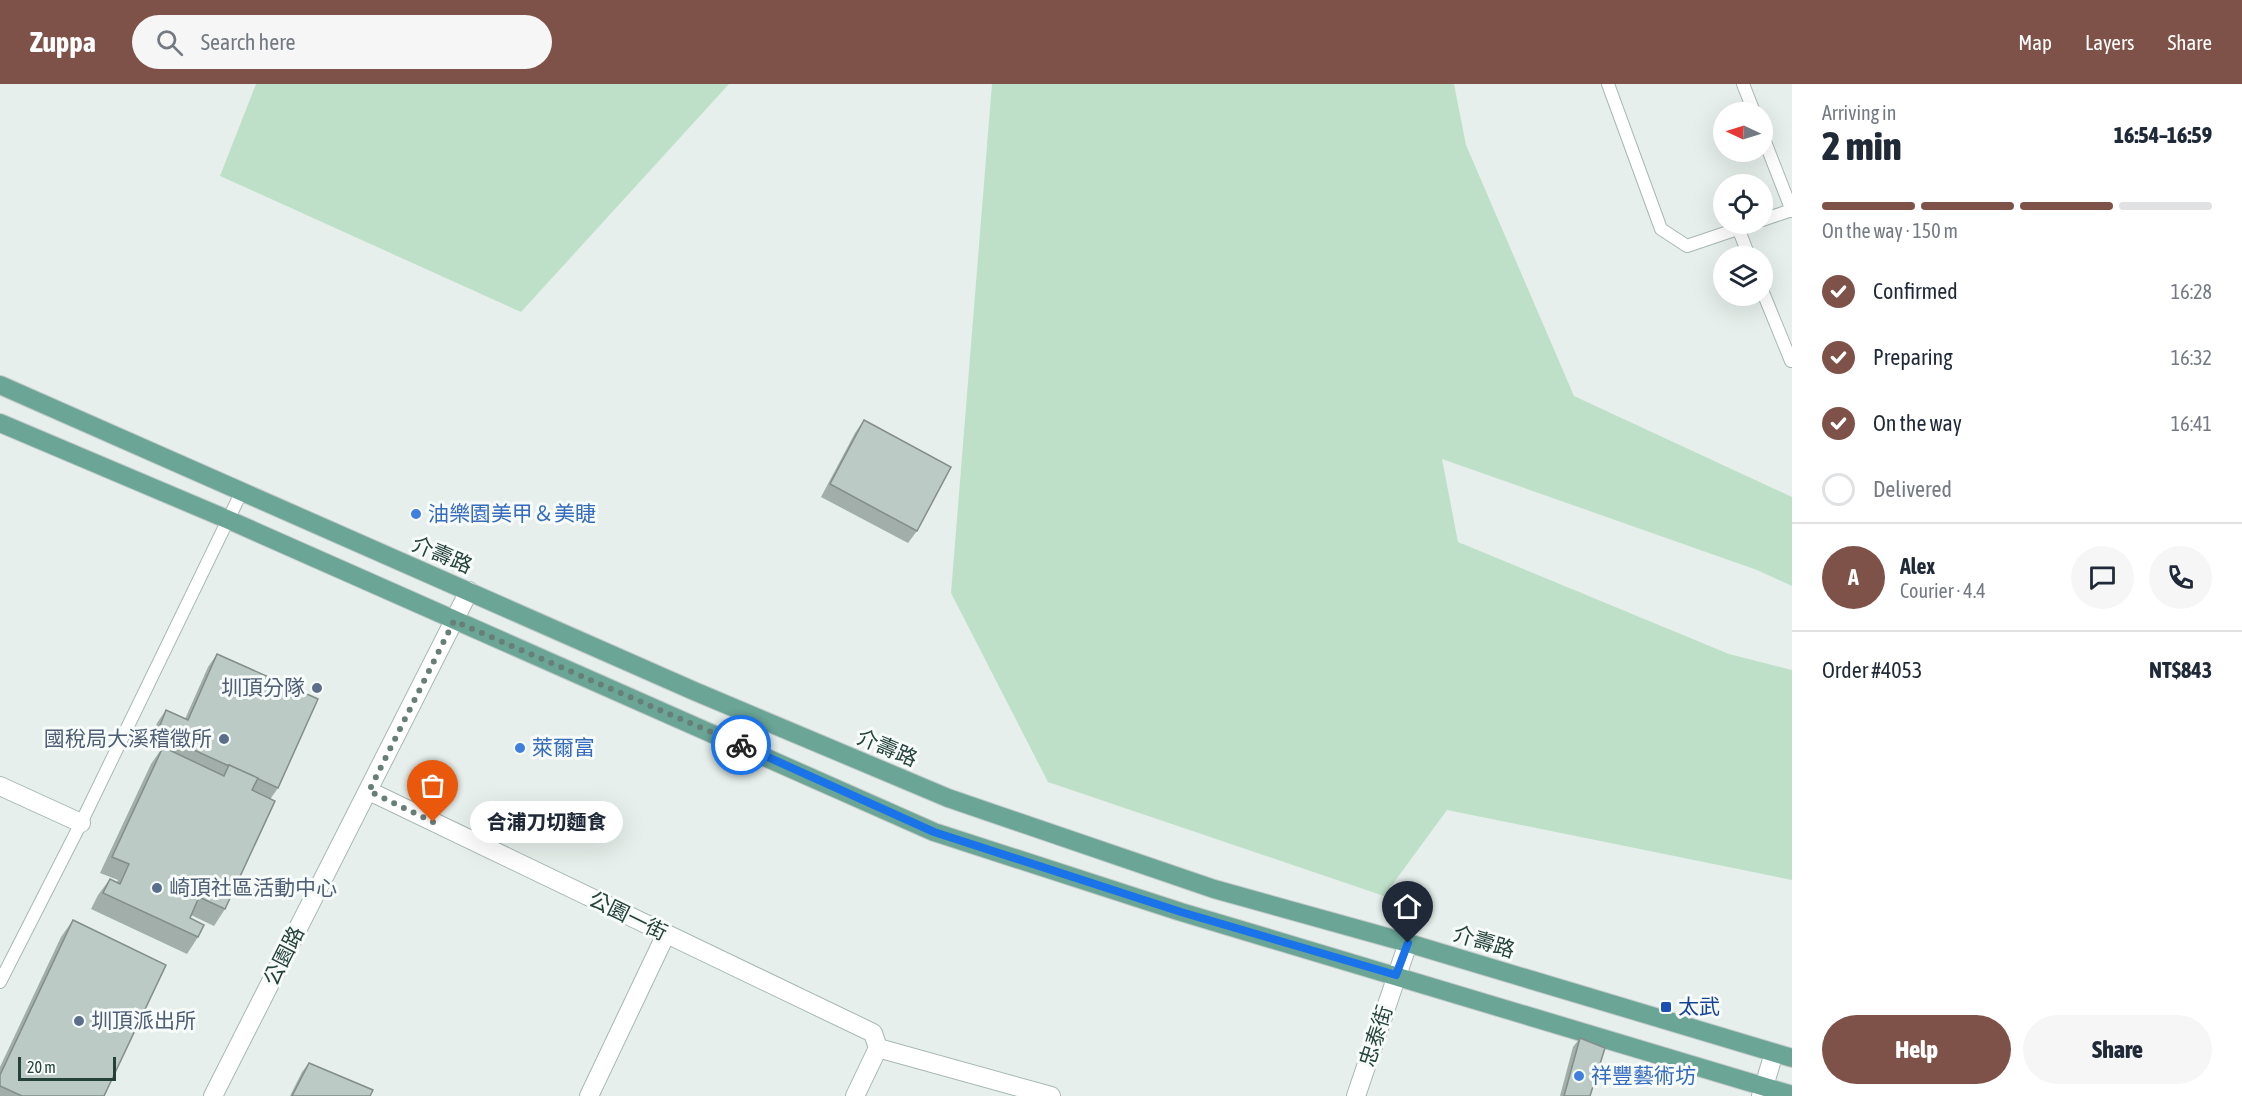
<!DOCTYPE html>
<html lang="en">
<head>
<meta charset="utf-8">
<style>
  body { margin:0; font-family:"Asap Condensed","Noto Sans TC",sans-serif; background:#f6f6f7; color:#1f2937; height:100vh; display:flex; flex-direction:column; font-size:22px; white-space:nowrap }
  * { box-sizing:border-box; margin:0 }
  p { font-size:20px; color:#747a83 }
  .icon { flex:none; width:33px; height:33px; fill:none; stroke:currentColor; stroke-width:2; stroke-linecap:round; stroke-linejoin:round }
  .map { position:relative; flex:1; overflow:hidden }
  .drawer { display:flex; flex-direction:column; background:#fff; width:450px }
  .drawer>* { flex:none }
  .needle { width:39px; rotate:274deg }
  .tools { position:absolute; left:1713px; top:18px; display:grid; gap:12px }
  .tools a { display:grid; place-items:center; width:60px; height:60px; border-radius:50%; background:#fff; box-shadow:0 6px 24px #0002; font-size:30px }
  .scale { position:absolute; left:18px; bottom:15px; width:98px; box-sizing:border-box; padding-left:6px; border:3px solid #24423a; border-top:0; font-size:16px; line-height:21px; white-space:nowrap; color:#24423a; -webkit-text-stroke:4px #f7fbf9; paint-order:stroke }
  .pin { position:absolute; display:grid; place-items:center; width:51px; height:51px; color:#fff; margin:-62px -26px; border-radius:50% 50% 50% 0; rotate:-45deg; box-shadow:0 0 6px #0007 }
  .pin .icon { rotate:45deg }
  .courier { position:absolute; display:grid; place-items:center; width:60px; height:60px; margin:-30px; border:4px solid #1a73e8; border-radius:50%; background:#fff; color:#222; box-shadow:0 2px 8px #0007 }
  .bubble { position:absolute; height:42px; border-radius:21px; background:#fff; box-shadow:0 6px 24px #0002; font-size:20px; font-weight:800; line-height:42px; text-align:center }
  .headline em { font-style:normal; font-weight:800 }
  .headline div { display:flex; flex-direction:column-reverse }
  .headline { display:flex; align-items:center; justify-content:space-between; height:102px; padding:0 30px }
  h1 { font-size:39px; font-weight:800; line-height:45px }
  .bar { display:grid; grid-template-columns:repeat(4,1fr); gap:9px 6px; align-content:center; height:72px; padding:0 30px }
  .bar i { height:8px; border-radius:4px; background:#e0e1e3 }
  .bar .active { background:#7f5249 }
  .bar p { grid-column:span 4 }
  .line { display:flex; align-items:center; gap:15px; padding:0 30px; border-top:2px solid #e0e1e3 }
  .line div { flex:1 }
  .round { display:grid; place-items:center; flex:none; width:63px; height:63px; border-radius:32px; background:#f6f6f7 }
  ol { padding:0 30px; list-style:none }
  li { display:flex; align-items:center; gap:18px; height:66px }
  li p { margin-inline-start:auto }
  li .icon { padding:6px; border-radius:50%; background:#7f5249; color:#fff; stroke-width:4 }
  li:last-child { color:#747a83 }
  li i { width:33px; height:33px; border:3px solid #e0e1e3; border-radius:50% }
  .cta { display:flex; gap:12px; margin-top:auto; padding:12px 30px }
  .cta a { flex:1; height:69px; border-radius:36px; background:#7f5249; color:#fff; font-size:24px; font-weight:800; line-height:69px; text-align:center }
  .cta a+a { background:#f6f6f7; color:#1f2937 }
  header { display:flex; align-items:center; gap:36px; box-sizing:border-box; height:84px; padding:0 30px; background:#7f5249; color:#fff }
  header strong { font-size:28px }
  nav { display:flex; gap:33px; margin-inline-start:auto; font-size:21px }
  .search { width:420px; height:54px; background:#f6f6f7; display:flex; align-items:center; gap:15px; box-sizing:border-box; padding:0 21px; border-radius:33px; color:#747a83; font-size:22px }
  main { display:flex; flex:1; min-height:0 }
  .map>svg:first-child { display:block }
  .green { fill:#bfe0c8 }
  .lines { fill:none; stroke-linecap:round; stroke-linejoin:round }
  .service-casing { stroke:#a8b8b2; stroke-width:14 }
  .minor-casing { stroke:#a8b8b2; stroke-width:20 }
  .tertiary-casing { stroke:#a8b8b2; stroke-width:20 }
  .primary-casing { stroke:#c2cac8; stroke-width:20 }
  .service { stroke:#fff; stroke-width:12 }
  .minor { stroke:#fff; stroke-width:18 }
  .tertiary { stroke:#fff; stroke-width:18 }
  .primary { stroke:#6aa596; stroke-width:18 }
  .wall { fill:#a1aea9 }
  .building { fill:#bbcac4; stroke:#838d89; stroke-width:1.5 }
  .done { stroke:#687f78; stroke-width:6; stroke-dasharray:0 10.8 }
  .route { stroke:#1a73e8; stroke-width:8 }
  .shop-dot { fill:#3f7fe0; stroke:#f7fbf9; stroke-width:2 }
  .service-dot { fill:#5c6f8a; stroke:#f7fbf9; stroke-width:2 }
  .transit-dot { fill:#1a4fb4; stroke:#f7fbf9; stroke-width:2 }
  .labels { text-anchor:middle; stroke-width:6; stroke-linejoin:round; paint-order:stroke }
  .shop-label { font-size:21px; fill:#366cbe; stroke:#f7fbf9; text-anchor:start }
  .street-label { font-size:21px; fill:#24423a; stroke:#f7fbf9 }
  .service-label { font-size:21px; fill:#4e5e75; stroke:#f7fbf9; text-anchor:end }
  .transit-label { font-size:21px; fill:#164399; stroke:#f7fbf9; text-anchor:start }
</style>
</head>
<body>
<header>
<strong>Zuppa</strong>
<div class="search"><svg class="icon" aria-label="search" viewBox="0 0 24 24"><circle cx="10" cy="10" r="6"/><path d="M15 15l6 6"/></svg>Search here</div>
<nav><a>Map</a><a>Layers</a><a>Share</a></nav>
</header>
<main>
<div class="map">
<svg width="1792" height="1012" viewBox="0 0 1792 1012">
  <rect width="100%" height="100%" fill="#e6efeb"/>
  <g class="green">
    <polygon points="256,0 729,0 521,228 220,92"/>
    <polygon points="992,0 1454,0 1466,61 1574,312 1792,413 1792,502 1757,486 1442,375 1458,458 1729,570 1792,586 1792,796 1447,726 1384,812 1048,698 951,509"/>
  </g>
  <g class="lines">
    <g class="service-casing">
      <g id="service">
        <polyline points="1608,0 1661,145 1687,162 1752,140"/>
        <polyline points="1743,0 1754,28"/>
        <polyline points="1762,50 1792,127"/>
        <polyline points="1762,136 1792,126"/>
        <polyline points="1738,144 1749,172"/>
        <polyline points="1762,206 1791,277"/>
        <polyline points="0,898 81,739 241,409"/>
      </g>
    </g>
    <g class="minor-casing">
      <g id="minor">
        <polyline points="0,702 81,739"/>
        <polyline points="369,707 873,949 878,964"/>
        <polyline points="878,964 1051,1012"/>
        <polyline points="589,1012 666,850"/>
        <polyline points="855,1012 878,964"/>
        <polyline points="1356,1012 1408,859"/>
        <polyline points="1761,1012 1774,969"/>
      </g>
    </g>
    <g class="tertiary-casing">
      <polyline id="tertiary" points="213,1012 469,507"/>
    </g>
    <g class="primary-casing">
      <g id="primary">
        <polyline points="0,301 694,607 948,714 1214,805 1408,859 1792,974"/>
        <polyline points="0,339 229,436 934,748 1181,828 1792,1011"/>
      </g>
    </g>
    <use href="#service" class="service"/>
    <use href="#minor" class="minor"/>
    <use href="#tertiary" class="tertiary"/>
    <use href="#primary" class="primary"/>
  </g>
  <g class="wall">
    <polygon points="864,336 917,447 908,459 821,413 855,349"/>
    <polygon points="217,570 278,704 271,714 225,825 214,842 191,831 190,834 198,853 187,870 91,825 98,811 110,795 117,798 118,796 100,789 151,680 160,667 148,662 157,639 166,626 185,635 208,583"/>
    <polygon points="73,836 104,1012 0,1012 0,983 61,853"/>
    <polygon points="1580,954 1590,1012 1560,1012 1573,963"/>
    <polygon points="309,979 370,1012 290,1012 302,988"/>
  </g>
  <g class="building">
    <polygon points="864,336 951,383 917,447 830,400"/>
    <polygon points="217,570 318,615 278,704 229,681 229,682 157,649 166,626 188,636"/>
    <polygon points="163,663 224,692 229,681 258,694 252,706 275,717 225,825 199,813 190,834 204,841 198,853 103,809 110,795 120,800 129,780 112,773"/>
    <polygon points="73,836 166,881 104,1012 22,1012 0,1002 0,991"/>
    <polygon points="1580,954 1605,964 1590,1012 1564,1012"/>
    <polygon points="309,979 373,1006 370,1012 292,1012"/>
  </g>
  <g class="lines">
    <polyline class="done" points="433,738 369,707 454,537 741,661"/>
    <polyline class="route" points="741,661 934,748 1181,828 1396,891 1408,859"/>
  </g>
  <g class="shop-dot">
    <circle cx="416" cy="430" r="6"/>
    <circle cx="520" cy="664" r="6"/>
    <circle cx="1579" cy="992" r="6"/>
  </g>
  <g class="service-dot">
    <circle cx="317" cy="604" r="6"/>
    <circle cx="224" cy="655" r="6"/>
    <circle cx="157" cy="804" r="6"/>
    <circle cx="79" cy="937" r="6"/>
  </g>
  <rect class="transit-dot" x="1660" y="917" width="12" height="12" rx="3"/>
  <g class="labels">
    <g class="shop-label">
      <text x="428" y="437">油樂園美甲＆美睫</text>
      <text x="532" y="671">萊爾富</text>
      <text x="1591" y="999">祥豐藝術坊</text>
    </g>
    <g class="street-label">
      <text transform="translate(442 471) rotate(23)" y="7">介壽路</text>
      <text transform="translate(887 664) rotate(23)" y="7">介壽路</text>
      <text transform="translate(628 832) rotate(26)" y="7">公園一街</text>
      <text transform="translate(1484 858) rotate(17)" y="7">介壽路</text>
      <text transform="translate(284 872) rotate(-63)" y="7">公園路</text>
      <text transform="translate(1376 952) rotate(-72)" y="7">忠泰街</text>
    </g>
    <g class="service-label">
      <text x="305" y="611">圳頂分隊</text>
      <text x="212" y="662">國稅局大溪稽徵所</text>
      <text x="169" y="811" text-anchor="start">崎頂社區活動中心</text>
      <text x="91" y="944" text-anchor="start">圳頂派出所</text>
    </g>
    <g class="transit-label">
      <text x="1678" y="930">太武</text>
    </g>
  </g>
</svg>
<div class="tools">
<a><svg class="needle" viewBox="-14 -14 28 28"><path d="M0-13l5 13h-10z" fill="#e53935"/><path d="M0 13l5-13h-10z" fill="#747a83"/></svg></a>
<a><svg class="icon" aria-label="locate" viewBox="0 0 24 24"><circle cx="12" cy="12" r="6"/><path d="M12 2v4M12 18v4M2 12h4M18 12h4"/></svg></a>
<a><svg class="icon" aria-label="layers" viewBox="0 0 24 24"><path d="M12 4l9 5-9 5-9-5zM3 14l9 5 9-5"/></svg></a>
</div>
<div class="scale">20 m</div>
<div class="pin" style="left:433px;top:738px;background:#ea580c"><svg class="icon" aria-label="bag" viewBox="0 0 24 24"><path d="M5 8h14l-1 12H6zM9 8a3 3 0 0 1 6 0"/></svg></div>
<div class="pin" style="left:1408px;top:859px;background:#1f2937"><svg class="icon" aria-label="home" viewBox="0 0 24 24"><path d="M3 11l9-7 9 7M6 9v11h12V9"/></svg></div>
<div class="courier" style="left:741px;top:661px"><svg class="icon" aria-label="bike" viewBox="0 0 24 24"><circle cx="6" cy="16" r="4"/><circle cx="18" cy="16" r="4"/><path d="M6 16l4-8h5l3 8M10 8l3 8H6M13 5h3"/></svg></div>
<div class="bubble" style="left:470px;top:717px;width:153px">合浦刀切麵食</div>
</div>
<section class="drawer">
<div class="headline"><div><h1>2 min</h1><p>Arriving in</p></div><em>16:54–16:59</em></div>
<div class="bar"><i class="active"></i><i class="active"></i><i class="active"></i><i></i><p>On the way · 150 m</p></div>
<ol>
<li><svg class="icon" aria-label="check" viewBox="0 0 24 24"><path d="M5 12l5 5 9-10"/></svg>Confirmed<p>16:28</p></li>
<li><svg class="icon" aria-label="check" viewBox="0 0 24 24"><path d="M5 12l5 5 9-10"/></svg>Preparing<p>16:32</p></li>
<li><svg class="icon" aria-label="check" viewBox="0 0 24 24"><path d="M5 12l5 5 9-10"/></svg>On the way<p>16:41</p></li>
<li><i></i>Delivered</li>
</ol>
<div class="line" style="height:108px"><b class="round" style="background:#7f5249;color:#fff">A</b><div><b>Alex</b><p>Courier · 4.4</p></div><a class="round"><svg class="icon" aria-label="chat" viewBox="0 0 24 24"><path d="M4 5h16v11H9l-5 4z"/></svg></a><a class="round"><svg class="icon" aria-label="phone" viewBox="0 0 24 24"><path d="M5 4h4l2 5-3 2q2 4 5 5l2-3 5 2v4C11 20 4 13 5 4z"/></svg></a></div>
<div class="line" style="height:78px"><div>Order #4053</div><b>NT$843</b></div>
<div class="cta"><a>Help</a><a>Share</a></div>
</section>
</main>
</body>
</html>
